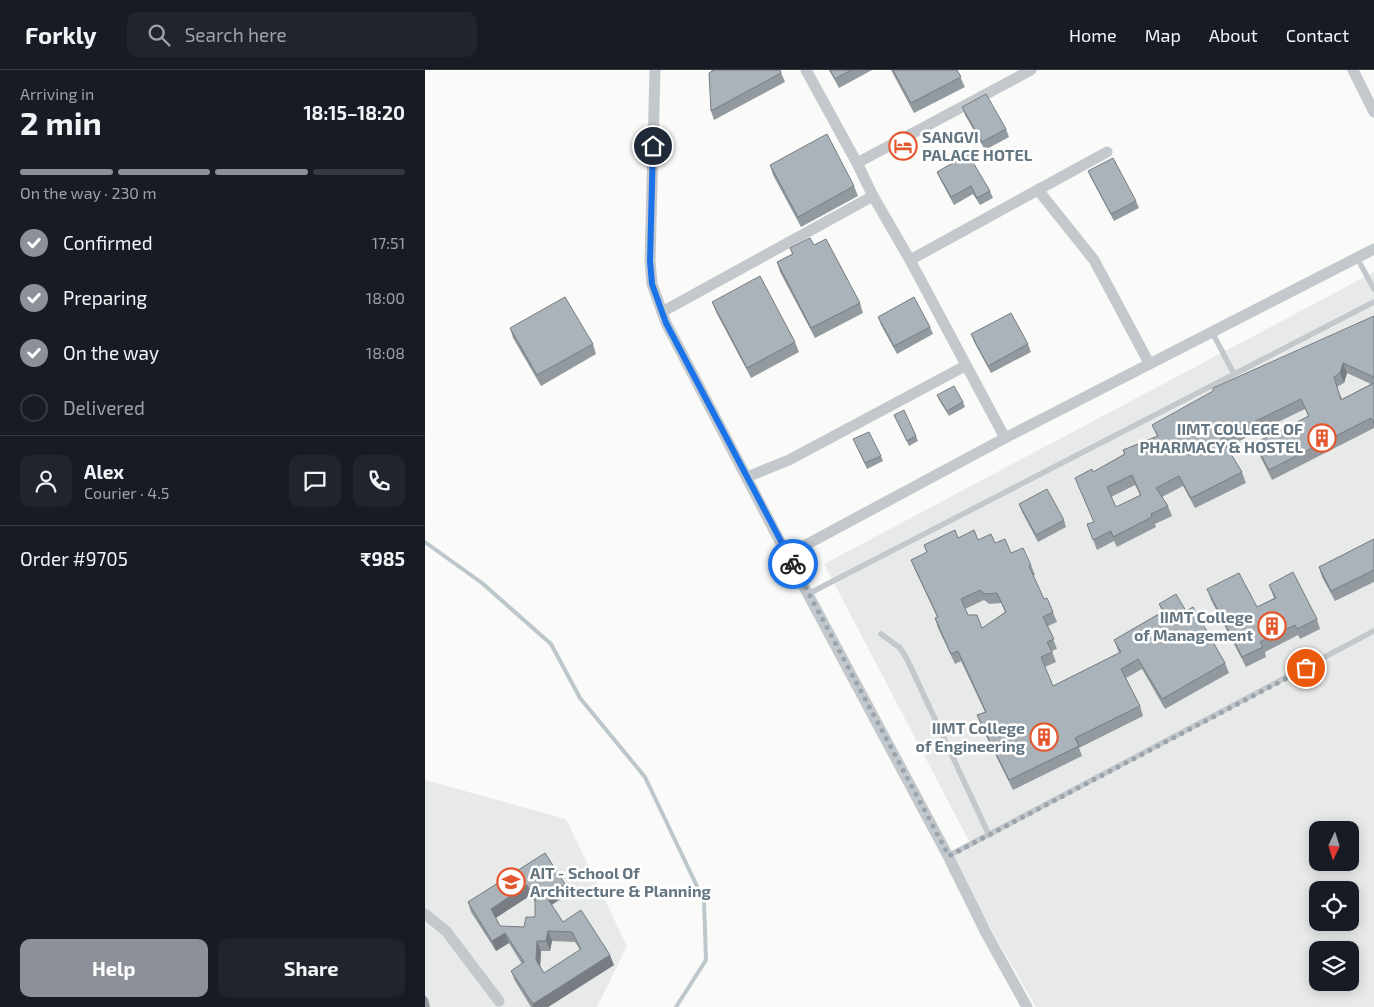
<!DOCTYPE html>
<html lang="en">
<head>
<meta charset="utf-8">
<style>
  body { margin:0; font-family:"Exo 2",sans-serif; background:#20242c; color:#f1f3f6; height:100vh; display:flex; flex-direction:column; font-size:19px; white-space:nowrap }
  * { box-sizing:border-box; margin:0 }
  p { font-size:16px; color:#9ea1a6 }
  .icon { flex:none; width:28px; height:28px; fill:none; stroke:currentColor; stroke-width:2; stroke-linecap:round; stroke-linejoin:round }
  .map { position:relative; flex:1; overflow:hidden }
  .drawer { display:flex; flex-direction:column; background:#171b24; width:425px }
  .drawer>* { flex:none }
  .needle { width:32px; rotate:184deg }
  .buttons { position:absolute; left:884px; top:751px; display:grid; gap:10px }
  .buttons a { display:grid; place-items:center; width:50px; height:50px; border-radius:10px; background:#171b24; box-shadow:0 2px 12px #0003; font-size:25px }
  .pin { position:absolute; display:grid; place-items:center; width:42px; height:42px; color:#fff; margin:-21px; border:2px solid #fff; border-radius:50%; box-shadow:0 1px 5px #0007 }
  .courier { position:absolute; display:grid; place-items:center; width:50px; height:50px; margin:-25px; border:4px solid #1a73e8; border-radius:50%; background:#fff; color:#222; box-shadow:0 1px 6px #0007 }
  .head em { font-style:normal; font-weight:700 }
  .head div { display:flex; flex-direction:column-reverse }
  .head { display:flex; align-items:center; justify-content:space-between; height:85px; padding:0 20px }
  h1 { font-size:32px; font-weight:700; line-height:38px }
  .bar { display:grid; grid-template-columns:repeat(4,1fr); gap:8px 5px; align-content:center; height:60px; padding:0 20px }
  .bar i { height:6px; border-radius:4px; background:#363941 }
  .bar .selected { background:#8c9099 }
  .bar p { grid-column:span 4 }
  .line { display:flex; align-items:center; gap:12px; padding:0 20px; border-top:1px solid #363941 }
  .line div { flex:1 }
  .round { display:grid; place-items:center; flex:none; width:52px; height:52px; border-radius:10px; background:#20242c }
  ol { padding:0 20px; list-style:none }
  li { display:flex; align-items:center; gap:15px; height:55px }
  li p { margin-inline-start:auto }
  li .icon { padding:5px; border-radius:50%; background:#8c9099; color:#fff; stroke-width:4 }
  li:last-child { color:#9ea1a6 }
  li i { width:28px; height:28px; border:2px solid #363941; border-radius:50% }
  .button { display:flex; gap:10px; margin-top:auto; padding:10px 20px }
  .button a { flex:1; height:58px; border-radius:10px; background:#8c9099; color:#fff; font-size:20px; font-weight:700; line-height:58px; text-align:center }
  .button a+a { background:#20242c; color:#f1f3f6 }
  header { display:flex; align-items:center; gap:30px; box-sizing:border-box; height:70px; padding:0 25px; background:#171b24; border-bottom:1px solid #363941 }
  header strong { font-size:24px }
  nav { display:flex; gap:28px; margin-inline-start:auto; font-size:18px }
  .search { width:350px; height:45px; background:#20242c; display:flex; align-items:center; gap:12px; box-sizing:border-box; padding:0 18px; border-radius:10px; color:#9ea1a6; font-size:19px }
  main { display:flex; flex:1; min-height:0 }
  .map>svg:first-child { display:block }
  .built { fill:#e8e9e9; fill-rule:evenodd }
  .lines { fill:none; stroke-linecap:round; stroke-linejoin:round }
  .stream { stroke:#bbc7cb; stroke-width:4 }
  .lane { stroke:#c3c8cc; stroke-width:5.5 }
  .street { stroke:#c3c8cc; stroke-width:11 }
  .wall { fill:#929a9f; fill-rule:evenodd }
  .shaded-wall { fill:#777d82 }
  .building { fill:#aab3b9; stroke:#777d82; fill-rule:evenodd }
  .done { stroke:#99a4ac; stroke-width:5; stroke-dasharray:0 9 }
  .route { stroke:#1a73e8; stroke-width:6 }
  .labels { text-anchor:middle; stroke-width:5; stroke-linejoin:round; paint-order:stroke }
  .poi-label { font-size:16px; font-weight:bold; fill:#657683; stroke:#fff; text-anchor:end }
</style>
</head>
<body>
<header>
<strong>Forkly</strong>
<div class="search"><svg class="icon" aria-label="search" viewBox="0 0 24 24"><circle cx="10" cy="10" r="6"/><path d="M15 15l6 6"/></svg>Search here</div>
<nav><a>Home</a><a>Map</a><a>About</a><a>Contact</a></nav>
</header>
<main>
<section class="drawer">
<div class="head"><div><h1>2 min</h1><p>Arriving in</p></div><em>18:15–18:20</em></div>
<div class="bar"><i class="selected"></i><i class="selected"></i><i class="selected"></i><i></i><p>On the way · 230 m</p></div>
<ol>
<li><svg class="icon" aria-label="check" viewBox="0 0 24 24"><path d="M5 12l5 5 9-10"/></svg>Confirmed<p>17:51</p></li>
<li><svg class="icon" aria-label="check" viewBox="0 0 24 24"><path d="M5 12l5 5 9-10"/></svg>Preparing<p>18:00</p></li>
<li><svg class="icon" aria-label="check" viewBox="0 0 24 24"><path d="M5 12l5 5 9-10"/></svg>On the way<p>18:08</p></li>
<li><i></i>Delivered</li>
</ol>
<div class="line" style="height:90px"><a class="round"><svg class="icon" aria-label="person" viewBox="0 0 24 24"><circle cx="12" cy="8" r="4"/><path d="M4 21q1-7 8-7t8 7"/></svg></a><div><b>Alex</b><p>Courier · 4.5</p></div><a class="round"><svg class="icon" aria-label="chat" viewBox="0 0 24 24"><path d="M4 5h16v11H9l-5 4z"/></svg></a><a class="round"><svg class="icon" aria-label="phone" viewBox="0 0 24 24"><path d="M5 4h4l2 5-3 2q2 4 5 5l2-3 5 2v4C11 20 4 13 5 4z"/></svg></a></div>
<div class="line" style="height:65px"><div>Order #9705</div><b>₹985</b></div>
<div class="button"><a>Help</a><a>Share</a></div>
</section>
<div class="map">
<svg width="949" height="937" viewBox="0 0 949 937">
  <rect width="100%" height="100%" fill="#fafaf8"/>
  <g class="built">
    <path d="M 949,202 L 949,937 L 611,937 L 523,786 L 546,775 L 399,494 ZM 892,760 L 925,760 L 925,792 L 892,792 ZM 892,820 L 925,820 L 925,852 L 892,852 ZM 892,880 L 925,880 L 925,912 L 892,912 Z"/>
    <polygon points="0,710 141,749 202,876 172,937 0,937"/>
  </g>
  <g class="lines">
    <polyline class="stream" points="0,472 57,513 126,574 155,628 220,707 279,831 281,890 251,937"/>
    <g class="lane">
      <polyline points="932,188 949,219"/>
      <polyline points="787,262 809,304"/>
      <polyline points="383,524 949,232"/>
      <polyline points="456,564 475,578 482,589 564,765"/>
      <polyline points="523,786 949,561"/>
    </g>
    <g class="street">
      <polyline points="230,0 225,191 227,214 241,253 362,485 523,786 561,863 602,937"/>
      <polyline points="381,0 432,93 448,126 485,190 580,368"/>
      <polyline points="928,0 949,42"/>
      <polyline points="432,93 606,0"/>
      <polyline points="613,120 669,190 724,293"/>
      <polyline points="485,190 682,82"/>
      <polyline points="237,242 448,126"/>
      <polyline points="322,407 364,390 540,296"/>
      <polyline points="362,485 580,368 949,179"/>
      <polyline points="0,844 21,861 74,931"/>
    </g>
  </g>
  <g class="wall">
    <polygon points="286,0 355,0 360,12 289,50 286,41 287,1"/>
    <polygon points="404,0 447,0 414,18"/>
    <polygon points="466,0 532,0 540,17 489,43"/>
    <polygon points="537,37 581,59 584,67 560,80 540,45"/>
    <polygon points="345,95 429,116 433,126 376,157 348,105"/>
    <polygon points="663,101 711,131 714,138 689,151 666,108"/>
    <polygon points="512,102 565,121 568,128 555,135 548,124 529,135 515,109"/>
    <polygon points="389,175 435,233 438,243 390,268 355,202 352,192 367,184 365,178"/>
    <polygon points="287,232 370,272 374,282 326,308 291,242"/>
    <path d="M 949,246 L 949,358 L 847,410 L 834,384 L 830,373 L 883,346 L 880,339 L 802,377 L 817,402 L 821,413 L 770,438 L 758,416 L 737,427 L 743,436 L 747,446 L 730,454 L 731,457 L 692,477 L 689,471 L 672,480 L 662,454 L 669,452 L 650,408 L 668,402 L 699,384 L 698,380 L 732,366 L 727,355 ZM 922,303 L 946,314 L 917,329 L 912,317 L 919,313 ZM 710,415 L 715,425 L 691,437 L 686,427 Z"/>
    <polygon points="453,247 505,257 508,264 472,284 456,255"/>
    <polygon points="85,258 168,274 171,284 116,316 88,268"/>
    <polygon points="546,264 603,274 606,282 566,303 549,272"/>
    <polygon points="512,325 538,332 540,337 524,346 514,330"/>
    <polygon points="469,345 491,366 493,371 484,376"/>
    <polygon points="428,369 456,386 458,391 442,399"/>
    <polygon points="594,434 639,450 641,457 613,472 597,442"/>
    <path d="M 533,468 L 570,473 L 606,495 L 610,505 L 608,506 L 619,529 L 628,542 L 632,552 L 623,556 L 632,579 L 627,581 L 631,592 L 620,597 L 628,616 L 694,583 L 689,570 L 737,542 L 734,534 L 761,541 L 800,593 L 804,603 L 740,639 L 717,599 L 701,608 L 715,636 L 718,646 L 654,678 L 657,686 L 588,720 L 556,656 L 552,645 L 560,642 L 536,591 L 530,594 L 513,558 L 510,548 L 512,547 L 490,500 L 486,490 L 502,483 L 499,475 ZM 559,530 L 564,534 L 576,533 L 580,542 L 557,558 L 543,545 L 540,539 Z"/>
    <polygon points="949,469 949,512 910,531 897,507 894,497"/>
    <polygon points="844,515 892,549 895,559 875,569 873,565 840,582 841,587 821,597 786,530 782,519 832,537 849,528"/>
    <path d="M 120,783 L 143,824 L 126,835 L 138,852 L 189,895 L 123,937 L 106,937 L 90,911 L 86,901 L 97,894 L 84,873 L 71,881 L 46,842 L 43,832 ZM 106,825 L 110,832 L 110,847 L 99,857 L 75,856 L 71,848 ZM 127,871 L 150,872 L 155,880 L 119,903 L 115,896 L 116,881 L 125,881 Z"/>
    <polygon points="0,925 3,929 5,937 0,937"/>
  </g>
  <g class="shaded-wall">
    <polygon points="918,293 922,303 919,313 915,303"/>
    <polygon points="140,814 143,824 125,836 121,826"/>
    <polygon points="102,815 106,825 69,849 66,839"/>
    <polygon points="123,861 127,871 125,881 121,871"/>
    <polygon points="80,863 84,873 71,881 67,871"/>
    <polygon points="112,871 116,881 115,900 111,890"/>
    <polygon points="185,885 189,895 123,937 108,937 108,934"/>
  </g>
  <g class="building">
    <polygon points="289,0 355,0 356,3 286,41 284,3"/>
    <polygon points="405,0 426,0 410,9"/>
    <polygon points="468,0 532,0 536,7 486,33"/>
    <polygon points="561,24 581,59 557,72 537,37"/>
    <polygon points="402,64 429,116 373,147 345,95"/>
    <polygon points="543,84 565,121 552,128 546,116 526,127 512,102"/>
    <polygon points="688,88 711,131 686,144 663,101"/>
    <polygon points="385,168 389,175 401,169 435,233 386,258 352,192 368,184 365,178"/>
    <polygon points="335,206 370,272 322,298 287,232"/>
    <polygon points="140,227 168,274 112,305 85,258"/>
    <polygon points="489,227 505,257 469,276 453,247"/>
    <polygon points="586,243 603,274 563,296 546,264"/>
    <path d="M 949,246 L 949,307 L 918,293 L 915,303 L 909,307 L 916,330 L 949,313 L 949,354 L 946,348 L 844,400 L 830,373 L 884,346 L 876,329 L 796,368 L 817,402 L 766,428 L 754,406 L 731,418 L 743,436 L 726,444 L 727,447 L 688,467 L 686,461 L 668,470 L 662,454 L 669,452 L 650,408 L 667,399 L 668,402 L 700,384 L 698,380 L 733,366 L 727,355 L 788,321 L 788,318 ZM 707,405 L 716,425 L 691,437 L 682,417 Z"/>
    <polygon points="529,316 538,332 522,341 512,325"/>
    <polygon points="479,340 491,366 482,371 469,345"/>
    <polygon points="444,362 456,386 440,393 428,369"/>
    <polygon points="622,419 639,450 611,465 594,434"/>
    <path d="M 530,460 L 533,468 L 549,460 L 553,470 L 566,464 L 570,473 L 580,469 L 586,483 L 598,478 L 606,495 L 604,496 L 619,529 L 622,528 L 628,542 L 618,547 L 629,569 L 622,572 L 627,582 L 616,587 L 628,616 L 696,582 L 689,570 L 739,541 L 734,534 L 751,524 L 761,541 L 768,537 L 800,593 L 737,629 L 713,589 L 696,599 L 715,636 L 650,668 L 654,676 L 584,710 L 552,645 L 561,642 L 533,581 L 526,584 L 510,548 L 513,547 L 486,490 L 502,482 L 499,475 ZM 555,520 L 560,524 L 572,523 L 581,542 L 557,558 L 552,545 L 543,545 L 536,529 Z"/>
    <polygon points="949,469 949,500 906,521 894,497"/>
    <polygon points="868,502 892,549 872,559 870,555 835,572 838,577 817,587 782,519 814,503 832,537 851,528 844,515"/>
    <path d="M 120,783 L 140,814 L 121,826 L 138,852 L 156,840 L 185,885 L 108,934 L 86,901 L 99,892 L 80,863 L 67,871 L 43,832 ZM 102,815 L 110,828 L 110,847 L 101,847 L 99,857 L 75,856 L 66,839 ZM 123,861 L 147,862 L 156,879 L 119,903 L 111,890 L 112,871 L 121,871 Z"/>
  </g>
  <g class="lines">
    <polyline class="done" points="368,494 524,786 881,598"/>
    <polyline class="route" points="228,76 225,191 227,214 241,253 368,494"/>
  </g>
  <defs>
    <g id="hotel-ring" transform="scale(1.4375)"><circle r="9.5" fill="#fff" stroke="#e4572e" stroke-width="1.5"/><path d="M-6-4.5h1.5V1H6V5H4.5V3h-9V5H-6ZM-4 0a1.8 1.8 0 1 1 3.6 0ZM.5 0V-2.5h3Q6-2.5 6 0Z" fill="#e4572e"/></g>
    <g id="building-ring" transform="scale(1.4375)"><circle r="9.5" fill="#fff" stroke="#e4572e" stroke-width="1.5"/><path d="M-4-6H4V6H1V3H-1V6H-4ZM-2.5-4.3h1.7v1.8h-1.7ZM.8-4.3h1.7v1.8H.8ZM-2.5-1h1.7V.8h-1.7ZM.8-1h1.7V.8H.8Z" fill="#e4572e"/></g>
    <g id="university-ring" transform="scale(1.4375)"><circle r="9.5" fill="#fff" stroke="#e4572e" stroke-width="1.5"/><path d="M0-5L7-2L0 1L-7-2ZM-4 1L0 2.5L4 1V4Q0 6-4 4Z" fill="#e4572e"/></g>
  </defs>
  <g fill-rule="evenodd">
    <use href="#hotel-ring" x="478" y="76"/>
    <use href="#building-ring" x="897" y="368"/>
    <use href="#building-ring" x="847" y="556"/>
    <use href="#building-ring" x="619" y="667"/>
    <use href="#university-ring" x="86" y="812"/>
  </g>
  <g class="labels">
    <g class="poi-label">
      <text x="497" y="73" text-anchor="start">SANGVI<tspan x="497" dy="18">PALACE HOTEL</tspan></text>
      <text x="878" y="365">IIMT COLLEGE OF<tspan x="878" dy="18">PHARMACY &amp; HOSTEL</tspan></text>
      <text x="828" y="553">IIMT College<tspan x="828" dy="18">of Management</tspan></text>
      <text x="600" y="664">IIMT College<tspan x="600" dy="18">of Engineering</tspan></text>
      <text x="105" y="809" text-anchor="start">AIT - School Of<tspan x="105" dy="18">Architecture &amp; Planning</tspan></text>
    </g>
  </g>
</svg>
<div class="buttons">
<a><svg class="needle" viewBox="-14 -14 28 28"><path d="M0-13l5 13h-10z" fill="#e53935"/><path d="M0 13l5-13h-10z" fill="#9ea1a6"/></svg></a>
<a><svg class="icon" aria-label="locate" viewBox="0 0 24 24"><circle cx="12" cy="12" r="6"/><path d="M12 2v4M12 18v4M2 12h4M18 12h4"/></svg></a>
<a><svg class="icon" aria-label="layers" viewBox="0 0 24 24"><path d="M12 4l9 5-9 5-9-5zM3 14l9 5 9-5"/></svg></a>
</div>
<div class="pin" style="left:881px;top:598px;background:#ea580c"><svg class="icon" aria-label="bag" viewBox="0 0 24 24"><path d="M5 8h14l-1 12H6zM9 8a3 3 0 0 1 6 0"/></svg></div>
<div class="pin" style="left:228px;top:76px;background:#1f2937"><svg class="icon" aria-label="home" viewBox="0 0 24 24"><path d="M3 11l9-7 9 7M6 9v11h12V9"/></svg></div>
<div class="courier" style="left:368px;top:494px"><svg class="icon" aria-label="bike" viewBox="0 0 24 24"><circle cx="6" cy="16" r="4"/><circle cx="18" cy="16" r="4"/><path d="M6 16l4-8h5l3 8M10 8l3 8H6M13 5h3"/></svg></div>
</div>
</main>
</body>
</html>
